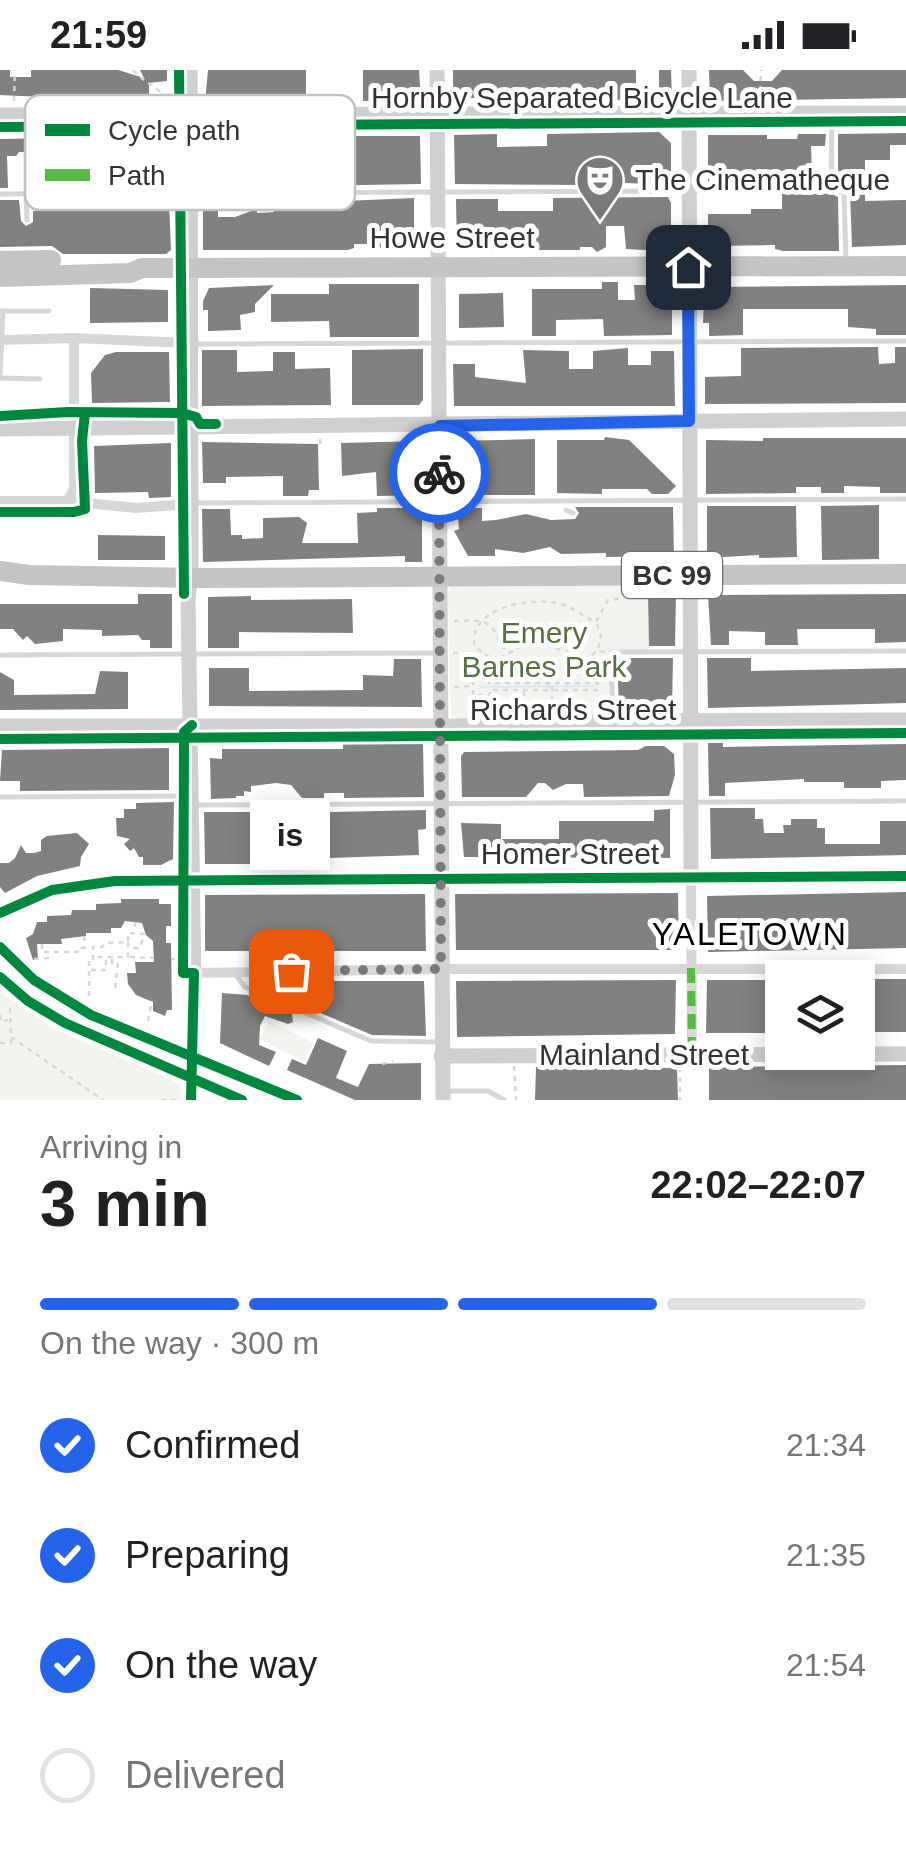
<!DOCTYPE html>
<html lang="en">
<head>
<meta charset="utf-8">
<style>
  body { margin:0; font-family:Arial,sans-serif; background:#f6f6f6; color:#202124; height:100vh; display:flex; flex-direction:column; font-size:38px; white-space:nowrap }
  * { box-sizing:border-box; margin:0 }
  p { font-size:32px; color:#757577 }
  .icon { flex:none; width:55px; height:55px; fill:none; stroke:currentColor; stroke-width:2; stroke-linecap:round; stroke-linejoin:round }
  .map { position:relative; height:1030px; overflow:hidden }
  .side { display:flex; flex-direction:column; background:#fff; flex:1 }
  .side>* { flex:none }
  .controls { position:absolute; left:765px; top:890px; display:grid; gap:20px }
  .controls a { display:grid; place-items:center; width:110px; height:110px; border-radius:0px; background:#fff; box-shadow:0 5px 25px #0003; font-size:50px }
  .pin { position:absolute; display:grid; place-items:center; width:85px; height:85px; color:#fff; margin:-42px; border-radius:20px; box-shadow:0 5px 15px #0006 }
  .courier { position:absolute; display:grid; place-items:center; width:100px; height:100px; margin:-50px; border:8px solid #2563eb; border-radius:50%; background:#fff; color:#222; box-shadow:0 2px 12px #0007 }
  .bubble { position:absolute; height:70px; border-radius:0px; background:#fff; box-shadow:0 5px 25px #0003; font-size:32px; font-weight:700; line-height:70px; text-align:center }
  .head em { font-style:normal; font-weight:700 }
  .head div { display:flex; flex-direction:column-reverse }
  .head { display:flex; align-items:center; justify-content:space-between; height:170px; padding:0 40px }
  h1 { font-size:65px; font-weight:700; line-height:75px }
  .bar { display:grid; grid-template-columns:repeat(4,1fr); gap:15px 10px; align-content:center; height:120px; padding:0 40px }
  .bar i { height:12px; border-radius:8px; background:#e0e0e0 }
  .bar .current { background:#2563eb }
  .bar p { grid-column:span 4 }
  ol { padding:0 40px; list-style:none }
  li { display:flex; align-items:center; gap:30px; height:110px }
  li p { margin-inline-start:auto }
  li .icon { padding:10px; border-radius:50%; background:#2563eb; color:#fff; stroke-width:4 }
  li:last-child { color:#757577 }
  li i { width:55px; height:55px; border:5px solid #e0e0e0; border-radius:50% }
  .status { display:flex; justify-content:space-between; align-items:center; height:70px; padding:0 50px; background:#fff; direction:ltr }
  .status svg { height:28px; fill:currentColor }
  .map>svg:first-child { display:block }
  .green { fill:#f1f5ed }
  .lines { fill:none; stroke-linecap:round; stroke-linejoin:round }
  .stream { stroke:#ddebf3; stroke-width:2.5 }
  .building { fill:#818181 }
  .path { stroke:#d6d6d6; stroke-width:2.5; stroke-dasharray:5 5; stroke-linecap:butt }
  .lane { stroke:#d7d7d7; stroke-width:5 }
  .street { stroke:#d7d7d7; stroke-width:10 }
  .secondary { stroke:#d0d0d0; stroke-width:15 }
  .highway { stroke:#c4c4c4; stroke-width:20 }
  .quiet { stroke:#58b947; stroke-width:8; stroke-dasharray:15 8; stroke-linecap:butt }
  .cycleway-casing { stroke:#fff; stroke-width:16 }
  .cycleway { stroke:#00873e; stroke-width:10 }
  .done { stroke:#7a7a7a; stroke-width:10; stroke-dasharray:0 18 }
  .route { stroke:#2563eb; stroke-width:12 }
  .labels { text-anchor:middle; stroke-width:10; stroke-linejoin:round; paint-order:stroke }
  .shield { fill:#fff; stroke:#707070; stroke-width:2.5 }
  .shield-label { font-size:28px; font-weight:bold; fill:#333 }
  .street-label { font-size:30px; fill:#333; stroke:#fff }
  .poi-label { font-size:30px; fill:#333; stroke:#fff; text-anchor:start }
  .park-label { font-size:30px; fill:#56703f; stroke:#fff }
  .neighbourhood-label { font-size:32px; letter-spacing:2.5px; fill:#000; stroke:#fff }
  .key { fill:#fff; stroke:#c2c2c2; stroke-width:2.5 }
  .key-label { font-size:28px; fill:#333 }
</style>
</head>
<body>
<div class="status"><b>21:59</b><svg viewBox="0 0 49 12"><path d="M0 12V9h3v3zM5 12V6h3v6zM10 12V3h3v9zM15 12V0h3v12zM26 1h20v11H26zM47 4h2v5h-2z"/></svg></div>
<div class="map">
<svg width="906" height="1030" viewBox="0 0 906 1030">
  <rect width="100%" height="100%" fill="#fff"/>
  <g class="green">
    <polygon points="648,515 649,581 612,582 613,647 457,649 451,646 448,523 451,517"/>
    <polygon points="0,922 54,959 174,1011 181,1017 181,1030 0,1030"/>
    <polygon points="269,951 314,973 304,991 259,969"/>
  </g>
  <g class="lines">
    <polyline class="stream" points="481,617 595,616"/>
  </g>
  <g class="building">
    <polygon points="0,0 10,0 10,7 31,7 31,0 118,0 144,8 140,0 167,0 167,11 149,13 149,30 20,26 0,25"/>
    <polygon points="208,0 306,0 306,31 205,32"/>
    <polygon points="363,0 419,0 421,31 363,31"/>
    <polygon points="453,0 636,0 636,30 460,28 453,22"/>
    <polygon points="659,0 671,0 672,30 659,30"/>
    <polygon points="709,0 743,0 754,11 772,11 782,0 906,0 906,28 710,31"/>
    <polygon points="659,62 671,73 671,115 582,111 582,115 455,114 454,65 497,64 497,77 547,76 547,64"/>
    <polygon points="906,63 906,75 890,75 890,90 865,90 865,131 906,130 906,175 852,177 850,122 838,113 838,64"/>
    <polygon points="798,64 826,64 825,76 811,76 812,108 825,111 708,114 708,65 767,65 767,69 797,69"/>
    <polygon points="169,66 169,117 31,118 32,82 19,82 16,86 7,86 8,118 0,118 0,69"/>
    <polygon points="259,66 420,66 421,114 306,116 306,105 260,105"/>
    <polygon points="830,123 838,127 839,181 783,181 775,179 775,175 712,176 708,172 708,144 751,144 751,139 782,139 782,124"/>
    <polygon points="668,127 671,133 671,174 664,181 626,179 624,156 606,156 606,177 597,182 592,177 580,177 580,180 457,180 456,129 498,129 498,141 553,141 553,128"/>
    <polygon points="414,128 414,180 370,177 370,174 354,174 354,178 348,180 203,180 203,133 218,133 218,147 235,147 257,139 257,143 274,142 275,134"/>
    <polygon points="0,130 19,130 21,151 26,156 33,152 33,141 126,141 126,130 169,130 171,180 166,184 63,184 52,176 0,177"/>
    <polygon points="602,212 618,212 618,230 635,230 634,215 653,215 653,230 672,230 672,265 604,266 603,249 556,250 556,266 532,266 532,219 602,219"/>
    <polygon points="329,214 419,214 419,267 330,267 329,251 271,252 271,224 329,224"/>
    <polygon points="274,215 255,234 255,242 240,245 241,260 208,261 208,240 203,240 203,231 209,218"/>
    <polygon points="906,215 906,265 876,265 876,259 848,257 848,239 743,239 743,265 709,266 709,253 703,253 704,225 709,225 709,220 715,217"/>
    <polygon points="90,218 168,220 168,252 90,253"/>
    <polygon points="503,223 504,257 459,258 459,224"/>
    <polygon points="878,277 879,294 895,293 895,277 906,277 906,333 705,334 705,307 741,306 741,278"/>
    <polygon points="628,278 628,295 651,295 651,281 674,281 675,336 454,336 453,294 475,294 475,307 526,313 523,280 569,281 569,299 593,299 593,281"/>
    <polygon points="423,279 423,330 419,335 352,335 352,280"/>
    <polygon points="202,280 237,280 237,302 273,301 273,282 295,282 295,299 330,298 331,335 202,336"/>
    <polygon points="116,282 169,282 170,332 92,333 91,303 105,285"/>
    <polygon points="605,367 629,370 676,416 668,424 652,424 647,419 602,419 602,424 557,423 557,370 604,370"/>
    <polygon points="763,368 906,368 906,423 880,423 880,417 844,416 844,423 821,423 821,417 796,417 796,423 706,424 706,370 763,371"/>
    <polygon points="535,369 535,425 457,425 456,371"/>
    <polygon points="422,371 423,425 377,426 376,402 342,406 341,373"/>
    <polygon points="202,372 318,374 319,420 309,420 308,426 283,426 283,406 226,407 226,413 203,413"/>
    <polygon points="171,373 171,427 149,428 148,422 95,423 94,376"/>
    <polygon points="879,435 879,489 822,490 821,436"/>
    <polygon points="707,436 796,436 797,487 759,488 759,485 707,488"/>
    <polygon points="575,437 673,437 674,486 606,487 606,483 561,484 550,477 523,483 495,479 495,486 468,486 454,461 459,459 458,447 454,446 454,438 482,438 482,451 496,450 526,444 551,450 575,449 579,443"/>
    <polygon points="377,438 422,438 422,492 405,492 405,486 203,492 202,439 230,439 231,465 242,465 242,469 263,468 263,448 299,447 307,453 302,473 358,473 357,443 377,442"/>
    <polygon points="98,465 165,466 165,490 98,490"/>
    <polygon points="648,522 676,522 675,576 649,576"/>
    <polygon points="138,524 172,524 172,578 150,578 150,570 142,570 138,565 102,566 102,560 63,559 63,571 35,574 27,566 23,570 13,559 0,559 0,534 138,534"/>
    <polygon points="906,524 906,572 875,573 875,559 797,559 798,575 765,575 765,562 729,561 729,575 711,575 708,525"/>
    <polygon points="251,526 251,530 352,529 353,563 239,562 239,578 208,578 208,527"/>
    <polygon points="617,588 673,588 672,639 619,639"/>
    <polygon points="707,588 751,588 751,601 906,598 906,633 708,638"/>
    <polygon points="394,589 421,589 422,637 209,636 209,598 249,598 249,621 363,620 363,605 393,606"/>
    <polygon points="100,601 128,602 128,639 0,640 0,602 14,610 14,625 95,624"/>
    <polygon points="708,673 723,673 723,677 906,674 906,710 881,711 881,718 844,718 844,712 804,712 804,709 725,713 725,726 709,726"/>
    <polygon points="343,674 423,674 424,727 344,728 344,723 324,723 324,728 302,728 291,715 276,713 251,716 251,722 244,721 244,726 236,726 236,728 211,729 210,688 222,689 222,679 343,679"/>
    <polygon points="646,676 664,676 674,684 675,705 669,726 584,727 583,714 566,714 553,720 545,713 538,713 526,727 462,727 461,686 464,682 638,680"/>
    <polygon points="169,678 169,720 20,721 20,711 0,711 2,680"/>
    <polygon points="174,732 173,789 161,795 143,795 143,787 139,787 134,778 130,781 124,774 130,769 117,766 116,748 124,748 124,739 136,739 136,733"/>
    <polygon points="710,738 755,738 755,749 763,749 764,763 784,763 783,755 791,755 791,749 817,749 817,758 825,758 825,774 880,774 880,751 906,751 906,785 711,789"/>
    <polygon points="670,739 670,788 464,787 461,753 501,754 501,769 559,769 559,751 654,751 654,740"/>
    <polygon points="426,740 426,759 418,760 419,785 298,789 298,794 205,794 204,742 250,742 250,746 263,746 263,752 285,751 285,743"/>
    <polygon points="77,763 89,774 81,787 80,796 37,806 5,823 0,817 0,793 9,793 15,788 21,775 26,783 34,783 41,781 41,770 47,766"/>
    <polygon points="906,822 906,878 708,882 707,826"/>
    <polygon points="678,823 679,880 456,880 455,824"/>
    <polygon points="425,824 426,881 205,881 205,825"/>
    <polygon points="121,829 159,829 159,834 171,834 171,856 166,856 166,873 171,873 172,940 167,940 165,946 153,941 153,932 136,925 128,914 127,903 136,903 135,892 154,892 153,871 146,865 142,853 125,851 121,858 111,858 111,863 86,863 86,866 61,869 62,874 37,874 38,890 33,890 26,868 33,864 37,852 47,852 47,846 71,845 72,840 96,840 96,834 121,833"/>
    <rect x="858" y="909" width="48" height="53"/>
    <polygon points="676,910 675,964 457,967 456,911"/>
    <polygon points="707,910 782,910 782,963 706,963"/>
    <polygon points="262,911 424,911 426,966 372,965 262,918"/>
    <polygon points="222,923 247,925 292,944 293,952 288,954 265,946 260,956 259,975 276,982 269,996 220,973"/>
    <polygon points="318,968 347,981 336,1008 358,1017 369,994 421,993 421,1030 355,1030 287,1000 292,989 306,995"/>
    <polygon points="906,995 906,1030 709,1030 709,997"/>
    <polygon points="536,997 677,998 678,1030 535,1030"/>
  </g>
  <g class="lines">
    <g class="path">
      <path d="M 133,0 C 145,13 158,17 169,31"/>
      <polyline points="14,31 15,0"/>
      <polyline points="760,31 761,0"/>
      <polyline points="320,369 321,375 324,375"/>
      <path d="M 454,551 C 468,551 487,547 495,562 C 501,572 499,576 510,583"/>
      <polyline points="597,554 601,566 598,580"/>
      <polyline points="453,583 479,583 480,608 473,608 473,625 490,625 490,620 598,620 598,613 489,613 489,608 480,608"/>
      <polyline points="565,583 577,575 582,560 590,552"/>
      <path d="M 506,589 L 506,599 C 535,609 559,606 585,591"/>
      <path d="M 490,590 C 507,589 513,577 529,574 C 550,570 567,586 586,590 L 597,581 L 605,582"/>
      <path d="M 506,599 L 475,577 C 466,537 533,526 561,534 C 574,538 584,547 596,552 L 608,530 L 628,527 L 629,521"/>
      <polyline points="454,617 471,616"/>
      <polyline points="524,621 525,643"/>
      <polyline points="482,626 483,643"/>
      <polyline points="525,632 587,631"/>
      <polyline points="552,641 552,604"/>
      <polyline points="135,852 135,862"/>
      <polyline points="84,866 85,876"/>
      <polyline points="128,871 128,863 144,864 140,878 131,878"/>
      <polyline points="42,874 42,882 76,882 82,881 82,878 91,877"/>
      <polyline points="130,887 154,888"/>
      <polyline points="34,889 49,888"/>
      <polyline points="112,889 112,893 118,893 115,919"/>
      <polyline points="171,889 176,889"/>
      <polyline points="91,900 106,900 106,889"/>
      <polyline points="89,926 89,891 93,891 93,877 102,877 106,873 128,872 128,887 93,887"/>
      <polyline points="10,938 11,965"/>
      <polyline points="0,945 1,952 8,950"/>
      <polyline points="148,951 152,931"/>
      <polyline points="11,967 103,1030"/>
      <polyline points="0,973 11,973 11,968"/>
      <polyline points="382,994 393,991"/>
      <polyline points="514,996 516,1030"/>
      <polyline points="680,997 680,1030"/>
      <polyline points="161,1030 176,1030"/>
    </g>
    <g class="lane">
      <polyline points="831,117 844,123 846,191"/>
      <polyline points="0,124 675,121 831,117 832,46"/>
      <polyline points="26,124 27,150"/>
      <polyline points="0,241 3,241 0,308"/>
      <polyline points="3,241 49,241"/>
      <polyline points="194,274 906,271"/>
      <polyline points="2,308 40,309"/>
      <polyline points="194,433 906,429"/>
      <polyline points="566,440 573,443"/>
      <polyline points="0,585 437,583"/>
      <polyline points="613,649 611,582 906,581"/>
      <polyline points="0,727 187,726"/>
      <polyline points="194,735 906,731"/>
      <polyline points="234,902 245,917 371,971 438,972"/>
      <polyline points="444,1021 488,1021 504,1030"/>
    </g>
    <g class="street">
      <polyline points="0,270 74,268 188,273"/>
      <polyline points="0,431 67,431 136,438 189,434"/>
      <polyline points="67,431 74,419 74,268"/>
      <polyline points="691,809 692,984"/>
      <polyline points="194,903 441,899 906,899"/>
      <polyline points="191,1030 191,1009"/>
    </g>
    <g class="secondary">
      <polyline points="190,0 191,507 188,528 194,911 191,1009"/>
      <polyline points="437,0 443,1030"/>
      <polyline points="689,0 691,809"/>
      <polyline points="0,45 906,43"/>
      <polyline points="0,359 906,349"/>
      <polyline points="0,656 454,656 613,651 906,650"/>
      <polyline points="0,843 52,820 115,811 906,806"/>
      <polyline points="0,877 34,910 91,945 297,1030"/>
      <polyline points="0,907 28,931 65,953 242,1030"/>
      <polyline points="441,986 906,984"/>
    </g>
    <g class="highway">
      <polyline points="0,191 51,190"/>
      <polyline points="0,207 130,203 142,198 906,196"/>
      <polyline points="0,501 29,505 200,508 906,504"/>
    </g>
    <polyline class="quiet" points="691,898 692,984"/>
    <g class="cycleway-casing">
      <g id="cycleway">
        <polyline points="179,0 184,524"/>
        <polyline points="0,57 906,51"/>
        <polyline points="0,346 68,342 182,343 196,347 200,354 216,354"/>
        <polyline points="0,442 74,442 85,439 82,371 85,343"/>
        <polyline points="0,669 906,663"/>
        <polyline points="0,843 52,820 115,811 906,806"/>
        <polyline points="0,877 34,910 91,945 297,1030"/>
        <polyline points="0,907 28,931 65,953 242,1030"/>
        <polyline points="191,1030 194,903 183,903 184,673 184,662 192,655"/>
      </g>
    </g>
    <use href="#cycleway" class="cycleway"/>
  </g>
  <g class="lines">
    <polyline class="done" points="291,901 441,899 439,403"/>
    <polyline class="route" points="439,403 440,356 689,351 688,197"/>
  </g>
  <defs>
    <g id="theatre-pin" transform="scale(2.5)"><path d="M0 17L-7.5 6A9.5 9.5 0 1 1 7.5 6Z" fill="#7a7a7a" stroke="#fff"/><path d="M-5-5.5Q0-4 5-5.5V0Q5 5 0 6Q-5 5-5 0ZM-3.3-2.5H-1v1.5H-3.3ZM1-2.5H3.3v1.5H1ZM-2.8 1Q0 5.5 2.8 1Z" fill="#fff"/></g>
  </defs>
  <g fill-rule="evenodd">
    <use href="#theatre-pin" x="600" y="110"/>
  </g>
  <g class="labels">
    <rect class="shield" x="622" y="482" width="100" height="46" rx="8"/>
    <g class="shield-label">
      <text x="672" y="515">BC 99</text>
    </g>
    <g class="street-label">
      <text x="582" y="38">Hornby Separated Bicycle Lane</text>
      <text x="452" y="178">Howe Street</text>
      <text x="573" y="650">Richards Street</text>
      <text x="570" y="794">Homer Street</text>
      <text x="644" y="995">Mainland Street</text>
    </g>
    <g class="poi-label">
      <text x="635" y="120">The Cinematheque</text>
    </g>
    <g class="park-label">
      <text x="544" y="573">Emery<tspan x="544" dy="34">Barnes Park</tspan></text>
    </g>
    <g class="neighbourhood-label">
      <text x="750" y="875">YALETOWN</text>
    </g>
  </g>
  <rect x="25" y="25" width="330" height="115" rx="15" class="key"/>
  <rect x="45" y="54" width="45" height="12" fill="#00873e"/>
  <rect x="45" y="99" width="45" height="12" fill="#58b947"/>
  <g class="key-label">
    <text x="108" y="70">Cycle path</text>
    <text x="108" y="115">Path</text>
  </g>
</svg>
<div class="controls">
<a><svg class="icon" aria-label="layers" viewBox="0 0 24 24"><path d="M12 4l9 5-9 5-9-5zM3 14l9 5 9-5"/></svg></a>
</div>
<div class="pin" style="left:291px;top:901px;background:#ea580c"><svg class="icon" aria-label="bag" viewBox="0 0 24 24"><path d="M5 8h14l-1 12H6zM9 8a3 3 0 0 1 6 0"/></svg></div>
<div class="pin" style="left:688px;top:197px;background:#1f2937"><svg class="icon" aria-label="home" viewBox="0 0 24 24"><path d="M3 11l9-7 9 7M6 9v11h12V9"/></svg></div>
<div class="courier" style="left:439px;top:403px"><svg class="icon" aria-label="bike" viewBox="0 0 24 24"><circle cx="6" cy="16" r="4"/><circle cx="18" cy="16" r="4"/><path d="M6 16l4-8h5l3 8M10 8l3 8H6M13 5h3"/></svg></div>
<div class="bubble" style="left:250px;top:730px;width:80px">is</div>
</div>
<section class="side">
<div class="head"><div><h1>3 min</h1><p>Arriving in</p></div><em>22:02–22:07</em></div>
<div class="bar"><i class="current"></i><i class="current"></i><i class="current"></i><i></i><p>On the way · 300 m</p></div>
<ol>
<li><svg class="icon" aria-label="check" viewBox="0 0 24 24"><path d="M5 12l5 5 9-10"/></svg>Confirmed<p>21:34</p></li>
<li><svg class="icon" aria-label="check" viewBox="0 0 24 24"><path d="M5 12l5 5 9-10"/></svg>Preparing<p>21:35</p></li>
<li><svg class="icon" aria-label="check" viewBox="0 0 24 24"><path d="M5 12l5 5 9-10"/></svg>On the way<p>21:54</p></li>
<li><i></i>Delivered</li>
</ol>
</section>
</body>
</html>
